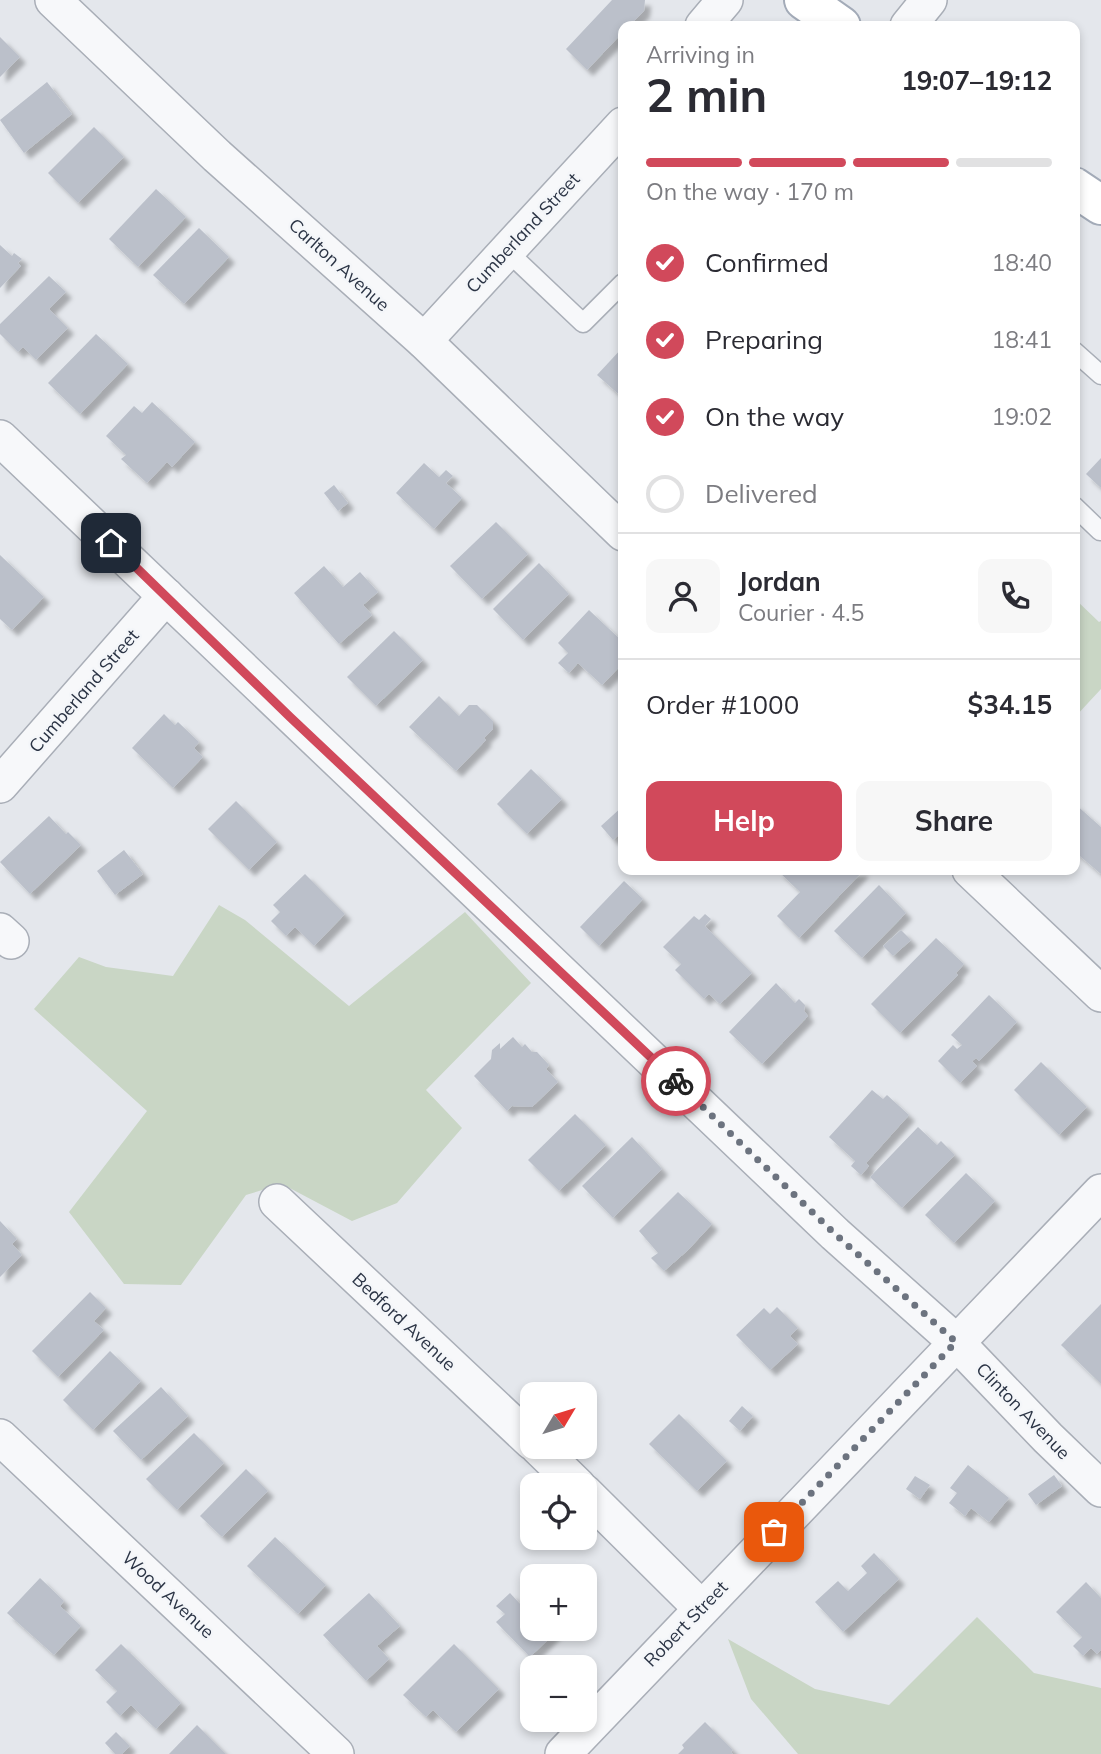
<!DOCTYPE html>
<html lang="en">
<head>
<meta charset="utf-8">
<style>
  body { margin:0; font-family:Mulish,sans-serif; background:#f7f7f7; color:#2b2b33; height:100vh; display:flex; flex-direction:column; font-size:26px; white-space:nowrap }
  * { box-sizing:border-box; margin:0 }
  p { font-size:23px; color:#7c7c81 }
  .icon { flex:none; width:38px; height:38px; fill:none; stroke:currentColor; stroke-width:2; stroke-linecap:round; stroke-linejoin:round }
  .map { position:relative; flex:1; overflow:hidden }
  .side { position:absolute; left:618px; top:21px; width:462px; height:854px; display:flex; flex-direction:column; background:#fff; border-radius:14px; box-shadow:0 4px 10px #0003 }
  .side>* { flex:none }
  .needle { width:46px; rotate:52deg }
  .controls { position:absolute; left:520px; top:1382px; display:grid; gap:14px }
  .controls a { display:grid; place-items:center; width:77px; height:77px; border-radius:14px; background:#fff; box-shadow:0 4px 10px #0003; font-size:35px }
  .pin { position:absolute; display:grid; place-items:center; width:60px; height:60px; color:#fff; margin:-30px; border-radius:14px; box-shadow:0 4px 10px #0006 }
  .courier { position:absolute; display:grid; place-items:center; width:70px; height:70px; margin:-35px; border:5px solid #d1495b; border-radius:50%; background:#fff; color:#222; box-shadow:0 2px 9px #0007 }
  .head em { font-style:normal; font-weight:700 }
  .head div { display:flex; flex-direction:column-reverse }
  .head { display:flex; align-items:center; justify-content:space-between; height:119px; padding:0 28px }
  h1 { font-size:46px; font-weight:700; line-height:52px }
  .bar { display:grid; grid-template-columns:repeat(4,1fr); gap:10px 7px; align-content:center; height:84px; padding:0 28px }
  .bar i { height:9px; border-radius:5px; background:#e1e1e2 }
  .bar .current { background:#d1495b }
  .bar p { grid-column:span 4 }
  .line { display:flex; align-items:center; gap:18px; padding:0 28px; border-top:2px solid #e1e1e2 }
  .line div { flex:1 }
  .round { display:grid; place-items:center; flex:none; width:74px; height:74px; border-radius:14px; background:#f7f7f7 }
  ol { padding:0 28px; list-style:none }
  li { display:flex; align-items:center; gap:21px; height:77px }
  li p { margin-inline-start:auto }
  li .icon { padding:7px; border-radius:50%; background:#d1495b; color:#fff; stroke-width:4 }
  li:last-child { color:#7c7c81 }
  li i { width:38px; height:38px; border:4px solid #e1e1e2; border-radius:50% }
  .button { display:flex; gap:14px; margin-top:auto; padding:14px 28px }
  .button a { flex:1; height:80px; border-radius:14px; background:#d1495b; color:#fff; font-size:28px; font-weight:700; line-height:80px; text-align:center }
  .button a+a { background:#f7f7f7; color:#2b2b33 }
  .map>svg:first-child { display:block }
  .green { fill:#c9d6c5 }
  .building { fill:#bbc0ca; filter:url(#shadow) }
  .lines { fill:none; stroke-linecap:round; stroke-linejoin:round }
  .lane-casing { stroke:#a9aeb7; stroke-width:21 }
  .street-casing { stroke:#a9aeb7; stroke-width:38 }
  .primary-casing { stroke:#a3abb8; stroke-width:42 }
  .lane { stroke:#f7f8fa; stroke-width:18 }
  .street { stroke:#f7f8fa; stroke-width:35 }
  .primary { stroke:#fff; stroke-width:38 }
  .done { stroke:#6c737f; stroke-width:7; stroke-dasharray:0 12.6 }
  .route { stroke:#d1495b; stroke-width:9 }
  .labels { text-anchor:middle; stroke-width:5; stroke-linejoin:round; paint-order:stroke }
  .street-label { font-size:18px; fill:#2b3445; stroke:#f4f6f9 }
</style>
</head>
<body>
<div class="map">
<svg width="1101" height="1754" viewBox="0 0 1101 1754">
  <defs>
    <filter id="shadow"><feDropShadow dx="6" dy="6" stdDeviation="2" flood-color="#0004"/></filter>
  </defs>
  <rect width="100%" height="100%" fill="#e4e7ec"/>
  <g class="green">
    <polygon points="1075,599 1099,622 1101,621 1101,689 1075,717"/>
    <polygon points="219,905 245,920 349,1006 465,912 531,983 426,1090 462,1128 397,1203 352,1221 282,1184 246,1195 181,1285 124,1284 69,1212 147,1111 34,1009 79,957 106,967 173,976"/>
    <polygon points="977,1617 1034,1673 1101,1688 1101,1754 798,1754 751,1699 728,1639 815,1689 889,1705"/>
  </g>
  <g class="building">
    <polygon points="612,0 645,0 644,11 629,26 623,26 623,32 587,70 566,49"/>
    <polygon points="0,37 20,57 0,77"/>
    <polygon points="47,82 72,114 24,153 0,120"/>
    <polygon points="94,127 124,157 78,203 48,173"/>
    <polygon points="156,189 186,217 138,267 109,239"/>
    <polygon points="199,228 229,257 184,304 153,275"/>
    <polygon points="0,245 12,256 14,253 22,259 18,263 21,266 0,288"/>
    <polygon points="49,276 66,292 49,309 68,328 36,360 23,347 18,352 0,334 0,324"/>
    <polygon points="96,334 128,364 80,414 48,383"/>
    <polygon points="623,347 623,398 597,375"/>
    <polygon points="152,402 195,442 172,467 167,462 147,483 121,459 126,455 106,436 134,406 142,413"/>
    <polygon points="1101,458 1101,488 1086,474"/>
    <polygon points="424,463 439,477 446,470 453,476 446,483 462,498 434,529 396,493"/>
    <polygon points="334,485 348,503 338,511 324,493"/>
    <polygon points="496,522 528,554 482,599 450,566"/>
    <polygon points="0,555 44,597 12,630 0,619"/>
    <polygon points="539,563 569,594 523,640 493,609"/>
    <polygon points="324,566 343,587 360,572 378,592 363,605 372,615 339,644 294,593"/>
    <polygon points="589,610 623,642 623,663 602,685 578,663 569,673 558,663 568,653 558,643"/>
    <polygon points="394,631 423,660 376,706 347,677"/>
    <polygon points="439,696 459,716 469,705 477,705 493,721 493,729 484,738 486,740 456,771 409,727"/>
    <polygon points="164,714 175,725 178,722 199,742 194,748 203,757 173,788 132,748"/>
    <polygon points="531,769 562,799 527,834 497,804"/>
    <polygon points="236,801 277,842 249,870 208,829"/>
    <polygon points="1074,803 1101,827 1101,874 1074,851"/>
    <polygon points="623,806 623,831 613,840 601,826"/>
    <polygon points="49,816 66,834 68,832 81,845 30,894 0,862"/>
    <polygon points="124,850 143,874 115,895 97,871"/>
    <polygon points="777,870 861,870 863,871 799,938 777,916 800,892"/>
    <polygon points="305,874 345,914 314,946 295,927 286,936 271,921 280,912 273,905"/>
    <polygon points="624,881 643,899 599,946 580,927"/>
    <polygon points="879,885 906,913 862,958 834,931"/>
    <polygon points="705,914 711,919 705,926 752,973 720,1004 709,994 704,999 675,970 681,964 663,947 694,916 699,920"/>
    <polygon points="901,930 911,940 893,956 883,946"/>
    <polygon points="936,938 964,964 956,973 958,975 900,1033 871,1004"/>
    <polygon points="776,983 795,1003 799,999 805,1005 804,1011 808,1016 762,1064 729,1032"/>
    <polygon points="989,995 1017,1022 979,1061 976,1058 972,1061 977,1066 960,1083 938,1061 953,1045 957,1049 962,1045 951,1035"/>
    <polygon points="513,1037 522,1047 525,1044 532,1052 537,1052 549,1065 546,1069 558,1082 532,1107 512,1106 507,1111 474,1076 491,1059 492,1050 500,1043 500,1049"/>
    <polygon points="1041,1062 1087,1107 1059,1135 1014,1090"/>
    <polygon points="872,1090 883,1099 887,1095 909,1115 866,1163 869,1166 861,1175 851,1166 855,1161 829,1137"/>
    <polygon points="575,1114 606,1145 559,1191 528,1160"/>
    <polygon points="918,1127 937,1145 941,1141 955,1155 902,1208 870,1177"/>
    <polygon points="632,1137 662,1169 613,1218 582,1186"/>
    <polygon points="966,1173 995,1201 954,1243 925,1215"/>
    <polygon points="678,1192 712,1224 688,1250 664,1271 651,1258 658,1253 639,1231"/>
    <polygon points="0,1221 17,1239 12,1244 22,1255 0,1277"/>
    <polygon points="90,1292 106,1308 94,1321 104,1330 58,1377 32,1351"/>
    <polygon points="1101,1304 1101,1384 1061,1345"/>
    <polygon points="777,1307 798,1328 790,1336 798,1344 770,1370 736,1335 764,1308 770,1314"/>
    <polygon points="110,1351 141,1381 93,1430 63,1400"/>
    <polygon points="161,1387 188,1416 141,1460 113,1431"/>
    <polygon points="742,1406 753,1416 740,1431 729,1421"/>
    <polygon points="679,1414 727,1461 697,1491 649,1444"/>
    <polygon points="194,1433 224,1463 177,1510 146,1479"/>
    <polygon points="968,1465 1009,1498 989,1522 971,1508 965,1516 949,1503 957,1493 950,1488"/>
    <polygon points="246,1469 268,1491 222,1537 200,1516"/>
    <polygon points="1054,1475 1062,1486 1036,1505 1028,1494"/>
    <polygon points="915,1476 930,1485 920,1499 906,1489"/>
    <polygon points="275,1537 326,1585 298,1614 247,1566"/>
    <polygon points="874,1553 899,1579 843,1632 815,1602 838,1581 848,1591 867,1573 861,1566"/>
    <polygon points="40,1578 64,1601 60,1606 81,1626 54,1655 7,1613"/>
    <polygon points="1086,1582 1101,1598 1101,1650 1097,1654 1091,1648 1083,1656 1073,1646 1082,1637 1056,1612"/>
    <polygon points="369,1593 400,1626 377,1646 389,1659 366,1681 323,1635"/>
    <polygon points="510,1593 521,1605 532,1594 532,1629 559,1629 530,1657 496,1622 505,1614 496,1606"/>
    <polygon points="121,1644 181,1703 156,1729 131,1705 120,1716 106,1702 117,1691 95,1670"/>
    <polygon points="454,1644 499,1689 456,1732 433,1710 426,1717 403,1695"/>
    <polygon points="705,1722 733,1750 731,1752 733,1754 678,1754 684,1748 682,1745"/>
    <polygon points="197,1725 226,1754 169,1754"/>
    <polygon points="116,1732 130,1746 122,1754 115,1754 105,1743"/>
  </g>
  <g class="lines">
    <g class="lane-casing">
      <g id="lane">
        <polyline points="507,251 583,323 623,283"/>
        <polyline points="1074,351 1101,375"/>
        <polyline points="1074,506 1100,531"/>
      </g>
    </g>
    <g class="street-casing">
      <g id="street">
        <polyline points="53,0 217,156 424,341 623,533"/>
        <polyline points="703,26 725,0"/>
        <polyline points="908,26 929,0"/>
        <polyline points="424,341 623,125"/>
        <polyline points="0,438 835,1234 956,1342 1048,1438 1101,1489"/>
        <polyline points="0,785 166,596"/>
        <polyline points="970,870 1101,994"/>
        <polyline points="0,931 11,941"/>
        <polyline points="277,1202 532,1442"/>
        <polyline points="0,1437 336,1754"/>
        <polyline points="538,1447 578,1486"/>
        <polyline points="584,1492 701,1608"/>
        <polyline points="563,1754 1101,1192"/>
      </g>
    </g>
    <g class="primary-casing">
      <g id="primary">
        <polyline points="804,0 841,26"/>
        <polyline points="1074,187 1101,205"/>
      </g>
    </g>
    <use href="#lane" class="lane"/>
    <use href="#street" class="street"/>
    <use href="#primary" class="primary"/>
  </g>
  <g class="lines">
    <polyline class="done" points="676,1081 835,1234 956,1342 774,1532"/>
    <polyline class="route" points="111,543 290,717 676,1081"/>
  </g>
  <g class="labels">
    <g class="street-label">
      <text transform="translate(523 233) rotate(-47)" y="6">Cumberland Street</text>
      <text transform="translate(339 265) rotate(42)" y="6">Carlton Avenue</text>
      <text transform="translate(84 691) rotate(-49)" y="6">Cumberland Street</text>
      <text transform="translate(404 1322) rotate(43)" y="6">Bedford Avenue</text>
      <text transform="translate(1023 1411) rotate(46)" y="6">Clinton Avenue</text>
      <text transform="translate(168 1595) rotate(43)" y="6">Wood Avenue</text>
      <text transform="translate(686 1624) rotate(-46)" y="6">Robert Street</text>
    </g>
  </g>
</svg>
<div class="controls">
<a><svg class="needle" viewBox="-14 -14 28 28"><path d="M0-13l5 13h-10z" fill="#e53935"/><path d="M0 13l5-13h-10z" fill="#7c7c81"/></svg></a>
<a><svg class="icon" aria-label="locate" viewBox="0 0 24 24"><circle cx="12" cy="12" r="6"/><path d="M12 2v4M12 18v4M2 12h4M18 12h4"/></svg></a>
<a>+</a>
<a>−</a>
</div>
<div class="pin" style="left:774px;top:1532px;background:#ea580c"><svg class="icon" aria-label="bag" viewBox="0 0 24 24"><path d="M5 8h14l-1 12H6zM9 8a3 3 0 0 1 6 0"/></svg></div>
<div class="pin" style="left:111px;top:543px;background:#1f2937"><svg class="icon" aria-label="home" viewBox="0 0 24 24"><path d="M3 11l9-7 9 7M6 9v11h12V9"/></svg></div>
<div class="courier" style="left:676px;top:1081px"><svg class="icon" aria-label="bike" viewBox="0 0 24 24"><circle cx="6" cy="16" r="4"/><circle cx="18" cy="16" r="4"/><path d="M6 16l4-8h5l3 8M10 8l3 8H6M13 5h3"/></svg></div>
<section class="side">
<div class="head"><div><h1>2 min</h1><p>Arriving in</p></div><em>19:07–19:12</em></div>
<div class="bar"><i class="current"></i><i class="current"></i><i class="current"></i><i></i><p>On the way · 170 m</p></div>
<ol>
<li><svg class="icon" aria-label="check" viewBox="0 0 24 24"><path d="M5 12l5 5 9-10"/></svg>Confirmed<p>18:40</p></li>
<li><svg class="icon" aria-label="check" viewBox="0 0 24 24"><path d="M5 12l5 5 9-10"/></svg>Preparing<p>18:41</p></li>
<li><svg class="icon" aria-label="check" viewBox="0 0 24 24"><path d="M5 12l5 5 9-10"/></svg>On the way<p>19:02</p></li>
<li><i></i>Delivered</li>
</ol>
<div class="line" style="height:126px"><a class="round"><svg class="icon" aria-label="person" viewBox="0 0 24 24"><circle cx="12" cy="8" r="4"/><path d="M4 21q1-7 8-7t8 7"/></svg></a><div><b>Jordan</b><p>Courier · 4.5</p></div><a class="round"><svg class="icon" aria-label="phone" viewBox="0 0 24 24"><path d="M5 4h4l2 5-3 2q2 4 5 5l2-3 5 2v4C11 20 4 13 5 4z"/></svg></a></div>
<div class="line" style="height:91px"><div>Order #1000</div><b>$34.15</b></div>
<div class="button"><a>Help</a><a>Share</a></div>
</section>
</div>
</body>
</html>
